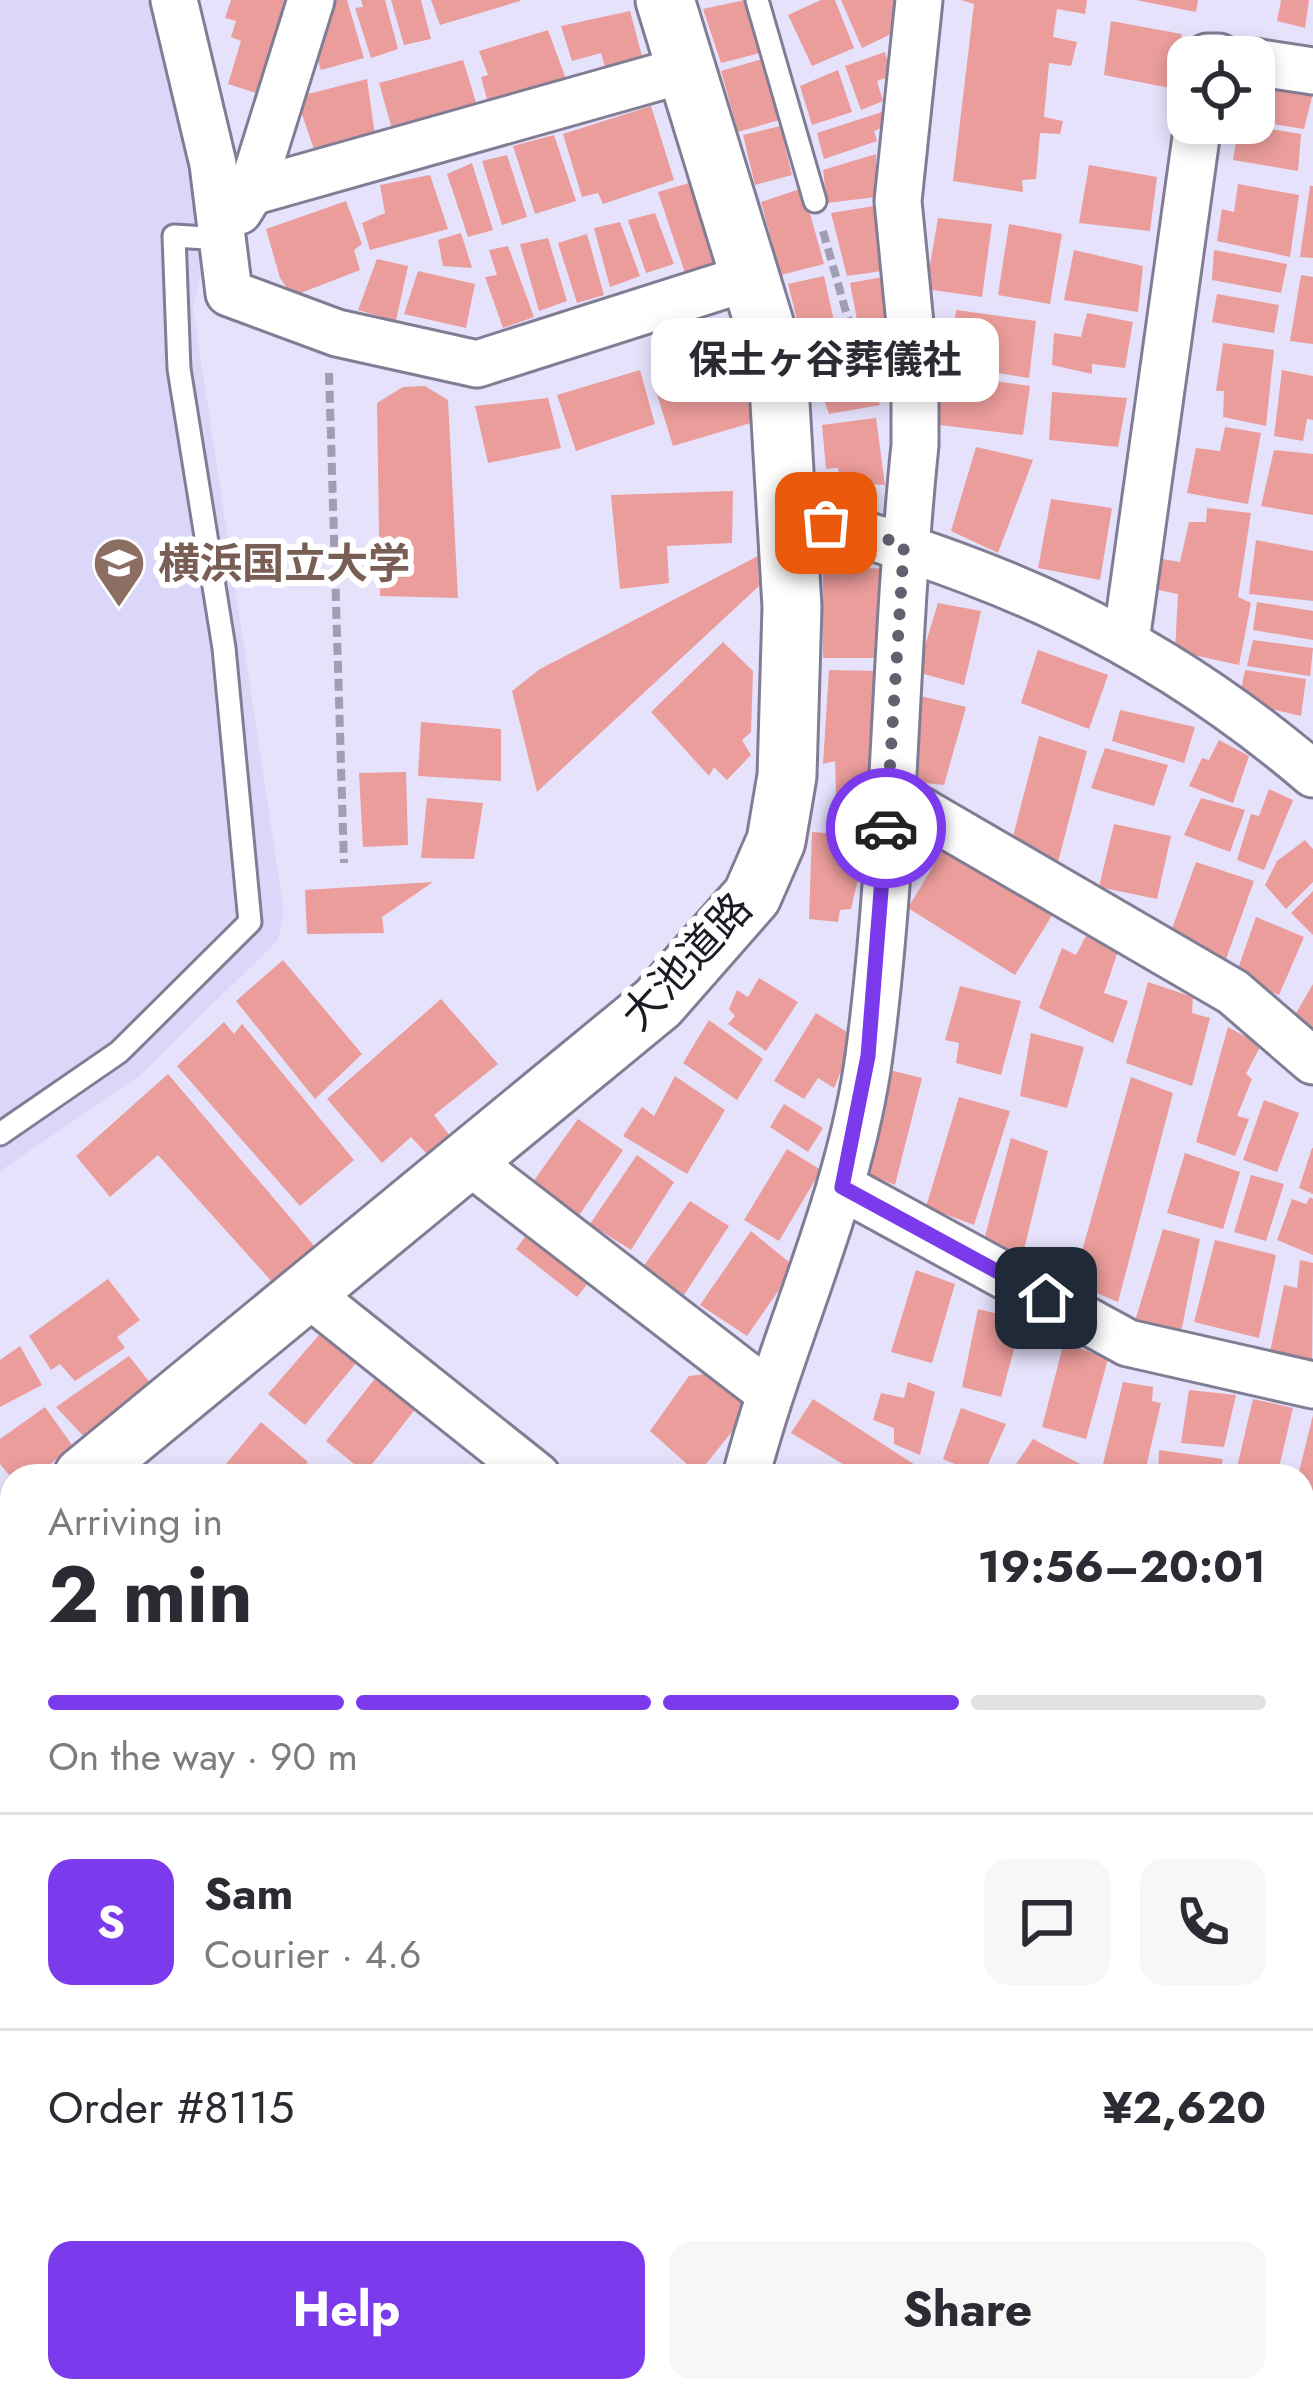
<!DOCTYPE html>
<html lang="en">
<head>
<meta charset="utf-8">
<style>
  body { margin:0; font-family:Jost,"Noto Sans JP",sans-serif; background:#f7f7f7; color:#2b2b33; height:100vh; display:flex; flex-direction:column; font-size:45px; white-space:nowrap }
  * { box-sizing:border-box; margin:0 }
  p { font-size:39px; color:#7c7c81 }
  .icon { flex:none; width:66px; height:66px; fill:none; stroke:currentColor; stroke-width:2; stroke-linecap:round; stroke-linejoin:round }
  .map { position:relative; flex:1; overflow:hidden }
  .sheet { position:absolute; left:0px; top:1464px; width:1314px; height:939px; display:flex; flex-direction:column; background:#fff; border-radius:36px 36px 0 0; box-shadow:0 6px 18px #0003 }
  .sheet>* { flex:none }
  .buttons { position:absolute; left:1167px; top:36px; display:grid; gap:24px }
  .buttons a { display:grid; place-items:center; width:108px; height:108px; border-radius:24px; background:#fff; box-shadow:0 6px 18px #0003; font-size:60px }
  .pin { position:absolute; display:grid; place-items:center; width:102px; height:102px; color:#fff; margin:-51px; border-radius:24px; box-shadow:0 6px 18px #0006 }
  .courier { position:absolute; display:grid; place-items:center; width:120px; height:120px; margin:-60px; border:9px solid #7c3aed; border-radius:50%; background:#fff; color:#222; box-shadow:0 3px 15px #0007 }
  .bubble { position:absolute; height:84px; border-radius:24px; background:#fff; box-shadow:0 6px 18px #0003; font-size:39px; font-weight:700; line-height:84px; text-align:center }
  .overview em { font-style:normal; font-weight:700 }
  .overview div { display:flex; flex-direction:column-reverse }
  .overview { display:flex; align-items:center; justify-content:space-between; height:204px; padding:0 48px }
  h1 { font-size:78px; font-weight:700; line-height:90px }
  .bar { display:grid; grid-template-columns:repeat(4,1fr); gap:18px 12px; align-content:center; height:144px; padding:0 48px }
  .bar i { height:15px; border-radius:9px; background:#e1e1e2 }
  .bar .active { background:#7c3aed }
  .bar p { grid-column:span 4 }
  .line { display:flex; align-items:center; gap:30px; padding:0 48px; border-top:3px solid #e1e1e2 }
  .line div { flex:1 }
  .round { display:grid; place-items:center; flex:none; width:126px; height:126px; border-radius:24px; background:#f7f7f7 }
  .cta { display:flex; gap:24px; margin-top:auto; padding:24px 48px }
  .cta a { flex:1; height:138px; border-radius:24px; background:#7c3aed; color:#fff; font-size:48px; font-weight:700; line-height:138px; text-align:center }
  .cta a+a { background:#f7f7f7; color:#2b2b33 }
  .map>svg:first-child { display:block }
  .built { fill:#dbd7f8 }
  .building { fill:#eb9d9b }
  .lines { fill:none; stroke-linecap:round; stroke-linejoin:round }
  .service-casing { stroke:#807d94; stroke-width:27 }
  .minor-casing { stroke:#807d94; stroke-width:51 }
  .tertiary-casing { stroke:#807d94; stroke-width:63 }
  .path { stroke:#a19eb2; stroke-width:8; stroke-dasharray:12 6; stroke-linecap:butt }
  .service { stroke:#fff; stroke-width:21 }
  .minor { stroke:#fff; stroke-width:45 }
  .tertiary { stroke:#fff; stroke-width:57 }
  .done { stroke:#63606f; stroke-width:12; stroke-dasharray:0 21.6 }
  .route { stroke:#7c3aed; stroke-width:15 }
  .labels { text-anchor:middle; stroke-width:12; stroke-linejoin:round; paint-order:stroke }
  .education-label { font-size:42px; font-weight:bold; fill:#785e54; stroke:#fff; text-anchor:start }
  .street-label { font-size:42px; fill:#1c1a23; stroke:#fff }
</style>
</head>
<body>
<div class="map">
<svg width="1313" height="2401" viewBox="0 0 1313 2401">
  <rect width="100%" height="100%" fill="#e6e2fc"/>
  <polygon class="built" points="0,0 155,0 193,149 203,266 193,307 284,912 278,940 137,1078 0,1171"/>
  <g class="building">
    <polygon points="231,0 295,0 262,95 228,84 241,41 231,37 236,21 225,18"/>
    <polygon points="333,0 347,0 364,58 321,70 314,49"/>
    <polygon points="361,0 385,0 398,49 371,58 355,8 363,7"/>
    <polygon points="391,0 421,0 431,39 404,45"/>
    <polygon points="431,0 520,0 520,1 440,25"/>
    <polygon points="745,0 760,53 721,63 703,9"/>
    <polygon points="821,0 835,0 854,48 812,66 788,15"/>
    <polygon points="841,0 896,0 899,18 893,33 862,48"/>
    <polygon points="961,0 1087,0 1085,14 1057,9 1053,37 1077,42 1071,66 1049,63 1044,117 1063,121 1060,134 1040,133 1036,179 1022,180 1023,192 953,181 974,4"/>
    <polygon points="1136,0 1198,0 1196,12"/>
    <polygon points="1281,0 1309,0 1305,28 1277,21"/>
    <polygon points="630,11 643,60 606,71 601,53 572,61 561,26"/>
    <polygon points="1111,21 1182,34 1170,88 1104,75"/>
    <polygon points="548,30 569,87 490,110 481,77 488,75 479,51"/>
    <polygon points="885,52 891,76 877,81 883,101 861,110 845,66"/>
    <polygon points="766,58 783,119 738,132 721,71"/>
    <polygon points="463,60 480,115 394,136 379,83"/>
    <polygon points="838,70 852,112 812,125 800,86"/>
    <polygon points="367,79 376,142 318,161 296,97"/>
    <polygon points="1254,86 1313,93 1304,129 1254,121"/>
    <polygon points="651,106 674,180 603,204 598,193 582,197 563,134"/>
    <polygon points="882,112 886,126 874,131 877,141 824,159 817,133"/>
    <polygon points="1239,124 1301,134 1298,171 1233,160"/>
    <polygon points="780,126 792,175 755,185 743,135"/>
    <polygon points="554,135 576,201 535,214 513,146"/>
    <polygon points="876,154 876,197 827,203 823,170"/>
    <polygon points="507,155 527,217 502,225 482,161"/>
    <polygon points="472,163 493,230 468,237 447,174"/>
    <polygon points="1089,165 1157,177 1150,231 1079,223"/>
    <polygon points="430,175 448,229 370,250 362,223 385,213 380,185"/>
    <polygon points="689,183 715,255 708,271 687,279 658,192"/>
    <polygon points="1238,184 1299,195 1290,257 1217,241 1222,209 1234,212"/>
    <polygon points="1310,186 1313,186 1313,258 1300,257"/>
    <polygon points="803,188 824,264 781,275 761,202"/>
    <polygon points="346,201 362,244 354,250 360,270 293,296 280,278 266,229"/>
    <polygon points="880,205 882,271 847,276 831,213"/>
    <polygon points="655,213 674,264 646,273 628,220"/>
    <polygon points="938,218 992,224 982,297 926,289"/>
    <polygon points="620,222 640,276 610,287 594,228"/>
    <polygon points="1009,224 1062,234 1050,304 998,295"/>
    <polygon points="461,233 472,268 443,266 438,240"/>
    <polygon points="587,234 604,295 577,303 558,243"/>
    <polygon points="548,238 567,301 539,311 520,244"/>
    <polygon points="508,246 534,317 503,328 485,277 497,275 489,250"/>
    <polygon points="1074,250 1143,266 1138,312 1064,300"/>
    <polygon points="1214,250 1287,264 1281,293 1212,280"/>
    <polygon points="377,259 408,266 396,321 358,310"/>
    <polygon points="418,271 475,284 466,328 404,314"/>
    <polygon points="1301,275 1313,277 1313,344 1290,341"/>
    <polygon points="824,276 834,321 800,331 788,284"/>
    <polygon points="883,277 886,318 857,320 850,283"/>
    <polygon points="1217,294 1279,305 1274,333 1212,322"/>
    <polygon points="956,310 1036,321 1029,378 949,365"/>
    <polygon points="1087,313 1133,322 1125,368 1092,364 1092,374 1052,365 1054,333 1081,337"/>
    <polygon points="851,332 880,405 829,414 804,342"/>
    <polygon points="1223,343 1274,350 1266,426 1223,417 1224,391 1216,391"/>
    <polygon points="737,367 754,422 673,446 655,388"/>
    <polygon points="640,370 655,424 576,451 557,395"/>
    <polygon points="1282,370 1313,376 1313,420 1307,419 1303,441 1274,436"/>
    <polygon points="939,373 1030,386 1023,435 940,425"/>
    <polygon points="425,386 448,400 458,598 380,596 377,403 403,387"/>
    <polygon points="1052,392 1127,398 1118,447 1049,440"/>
    <polygon points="548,398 561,448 488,463 475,406"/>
    <polygon points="876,418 885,485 840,482 838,468 826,469 822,425"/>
    <polygon points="1225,427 1261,433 1248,504 1187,493 1196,448 1220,451"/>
    <polygon points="976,447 1033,460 998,553 951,531"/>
    <polygon points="1274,450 1313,454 1313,515 1261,506"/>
    <polygon points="733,491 732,543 667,546 669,583 620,589 611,495"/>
    <polygon points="1051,499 1112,508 1100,580 1038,568"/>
    <polygon points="1207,508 1251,513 1238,597 1251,603 1239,665 1175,651 1178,594 1158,590 1162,559 1180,562 1189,522 1206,522"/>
    <polygon points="1256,540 1313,551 1313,601 1249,594"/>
    <polygon points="758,556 759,586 537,792 512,691 540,669"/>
    <polygon points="883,568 877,658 823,658 823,570"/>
    <polygon points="1257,602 1313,611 1313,640 1253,630"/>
    <polygon points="938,603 981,611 964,685 917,672"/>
    <polygon points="1253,640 1313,648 1310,676 1247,666"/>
    <polygon points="723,642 753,671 751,732 742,740 751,755 727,780 714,767 709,776 651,712"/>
    <polygon points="1038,650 1108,675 1089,729 1021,703"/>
    <polygon points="829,670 879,671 869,824 837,824 835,761 823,764"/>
    <polygon points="1245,670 1306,679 1301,716 1267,708 1241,690"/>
    <polygon points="912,694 966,707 944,785 906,781"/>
    <polygon points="1120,710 1195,727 1184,763 1112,741"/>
    <polygon points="421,722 501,729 501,781 418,776"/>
    <polygon points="1039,736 1087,751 1058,862 1011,844"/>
    <polygon points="1219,740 1249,756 1233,803 1189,786 1202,758 1209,760"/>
    <polygon points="1105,748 1168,765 1154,806 1091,788"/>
    <polygon points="406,772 408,845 363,847 359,773"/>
    <polygon points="1269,789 1293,800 1264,870 1237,860 1251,814 1259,816"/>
    <polygon points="427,798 483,803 474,859 421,858"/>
    <polygon points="1201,798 1245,810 1230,852 1184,835"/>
    <polygon points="1114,824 1171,836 1157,899 1099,887"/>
    <polygon points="812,832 853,835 855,850 865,849 851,909 840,910 838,922 809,919"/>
    <polygon points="1305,840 1313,849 1313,882 1286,909 1265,885 1277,861"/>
    <polygon points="943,850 1053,914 1015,975 908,908"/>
    <polygon points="1196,862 1254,881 1225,962 1168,940"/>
    <polygon points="433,882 382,917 384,933 307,934 305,890"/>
    <polygon points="1313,891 1313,935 1291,913"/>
    <polygon points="1256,917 1304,937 1279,995 1235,977"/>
    <polygon points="1086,936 1118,951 1104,993 1128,1001 1113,1043 1039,1008 1062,948 1076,955"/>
    <polygon points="283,960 362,1054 315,1099 236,1001"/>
    <polygon points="759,978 798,1002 766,1051 728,1024 735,1016 729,1009 737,990 748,997"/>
    <polygon points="1148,982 1193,997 1192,1013 1210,1018 1192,1086 1126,1063"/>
    <polygon points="1313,984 1313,1036 1291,1022"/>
    <polygon points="960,986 1021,1001 1001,1075 956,1063 959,1043 945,1040"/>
    <polygon points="441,999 498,1064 434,1115 450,1136 427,1154 411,1137 382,1163 327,1099"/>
    <polygon points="816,1013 855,1037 834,1088 818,1078 804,1099 774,1081"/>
    <polygon points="709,1020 763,1059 737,1100 683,1063"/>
    <polygon points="224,1022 234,1034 242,1024 354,1160 300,1206 177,1066"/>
    <polygon points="1228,1027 1261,1045 1246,1074 1252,1079 1237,1116 1249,1119 1235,1156 1196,1142"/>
    <polygon points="1031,1033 1084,1047 1067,1108 1020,1096"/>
    <polygon points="890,1070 922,1078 895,1185 868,1174"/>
    <polygon points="168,1074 316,1248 273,1283 158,1155 110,1197 76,1156"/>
    <polygon points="675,1076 725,1110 687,1174 623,1136 642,1107 654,1116"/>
    <polygon points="1131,1077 1173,1093 1118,1302 1073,1283"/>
    <polygon points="959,1097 1010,1111 974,1225 926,1207"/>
    <polygon points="1264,1100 1299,1113 1277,1172 1243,1160"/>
    <polygon points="784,1104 823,1128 808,1152 770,1127"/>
    <polygon points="578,1119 623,1150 578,1217 530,1186"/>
    <polygon points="1011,1138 1048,1151 1022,1258 983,1244"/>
    <polygon points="1312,1148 1313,1148 1313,1194 1299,1188"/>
    <polygon points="787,1149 821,1170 779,1241 744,1220"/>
    <polygon points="1185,1153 1240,1172 1223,1229 1167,1213"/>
    <polygon points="637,1155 674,1182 631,1250 590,1224"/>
    <polygon points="1251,1175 1284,1184 1266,1241 1234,1232"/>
    <polygon points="1310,1197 1313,1199 1313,1255 1277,1240 1292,1199 1306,1204"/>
    <polygon points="690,1201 729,1226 684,1295 643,1267"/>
    <polygon points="1163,1229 1200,1239 1181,1332 1135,1321"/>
    <polygon points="751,1231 795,1267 747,1336 700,1305"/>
    <polygon points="527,1234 588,1283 577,1297 516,1249"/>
    <polygon points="1215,1240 1276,1255 1259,1338 1194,1322"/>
    <polygon points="1300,1260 1313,1263 1312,1363 1270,1352 1284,1285 1297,1288"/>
    <polygon points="916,1270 955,1284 932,1363 891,1352"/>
    <polygon points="108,1279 140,1320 117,1337 125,1348 75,1381 60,1364 51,1370 29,1336"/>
    <polygon points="978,1309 1022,1320 1001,1397 962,1387"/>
    <polygon points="319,1335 356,1363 305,1425 268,1394"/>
    <polygon points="1064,1342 1108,1359 1086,1439 1042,1427"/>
    <polygon points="20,1346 42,1385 0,1407 0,1360"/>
    <polygon points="129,1356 155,1389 90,1443 56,1407"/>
    <polygon points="706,1374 750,1409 698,1474 650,1431 689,1376"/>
    <polygon points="377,1376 417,1407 365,1473 326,1441"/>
    <polygon points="908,1382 935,1392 920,1455 894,1444 894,1428 873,1420 881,1393 904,1398"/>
    <polygon points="1123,1382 1153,1387 1152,1401 1161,1403 1144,1476 1102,1468"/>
    <polygon points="1189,1390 1236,1395 1224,1447 1181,1443"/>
    <polygon points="813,1399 923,1470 919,1476 863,1476 791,1433"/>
    <polygon points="1253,1399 1293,1408 1277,1476 1235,1476"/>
    <polygon points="45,1407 72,1445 37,1476 10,1476 0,1464 0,1439"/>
    <polygon points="961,1408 1006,1424 983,1476 943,1459"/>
    <polygon points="1313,1415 1313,1509 1302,1507 1298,1476"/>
    <polygon points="261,1422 308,1462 295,1476 216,1476"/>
    <polygon points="1033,1439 1084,1466 1078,1476 1008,1476"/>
    <polygon points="1159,1450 1223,1459 1219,1476 1158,1476"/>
    <polygon points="1302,1520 1313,1522 1313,1587 1302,1586"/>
    <polygon points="2,1597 12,1606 12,1694 0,1683"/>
    <polygon points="1313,1640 1313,1700 1302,1701 1302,1642"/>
    <polygon points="0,1701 12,1713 12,1793 0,1782"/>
    <polygon points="1313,1814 1313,1837 1302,1838 1302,1816"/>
    <polygon points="1313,1855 1313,1957 1310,1957 1302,1858"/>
    <polygon points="0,1872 12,1883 12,1915 0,1929"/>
    <polygon points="1304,2000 1313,2000 1313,2122 1306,2122"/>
    <polygon points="0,2023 12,2027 12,2094 0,2090"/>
    <polygon points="1303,2261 1313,2265 1313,2316 1302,2311"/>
    <polygon points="1302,2324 1313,2330 1313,2394 1302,2389"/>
    <polygon points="150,2391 235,2391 230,2401 158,2401 147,2396"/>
    <polygon points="254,2391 322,2391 327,2393 323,2401 277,2401"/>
    <polygon points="669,2391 736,2391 734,2401 702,2401"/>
    <polygon points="854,2391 945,2391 941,2400 929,2395 928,2401 851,2401"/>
    <polygon points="966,2391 1026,2391 1021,2401 988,2401"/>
    <polygon points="1100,2391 1161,2391 1157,2401 1124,2401"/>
  </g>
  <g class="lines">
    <g class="service-casing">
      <g id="service">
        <polyline points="757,0 815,201"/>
        <polyline points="0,1134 119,1052 250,922 224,648 179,369 174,236 222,239"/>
        <polyline points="0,2301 12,2307"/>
        <polyline points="52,2401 56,2391"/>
      </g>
    </g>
    <g class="minor-casing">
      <g id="minor">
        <polyline points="174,0 213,164 229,293 337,333 477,364 750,277"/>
        <polyline points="1207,57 1219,57"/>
        <polyline points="1254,62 1313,71"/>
        <polyline points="251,192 687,69"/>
        <polyline points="239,211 251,192 311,0"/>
        <path d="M 786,512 C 992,568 1149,634 1313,774"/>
        <polyline points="1126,641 1198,123"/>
        <polyline points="889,792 1233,992 1313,1061"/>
        <polyline points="467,1160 768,1392"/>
        <polyline points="842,1187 1128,1343 1313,1385"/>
        <polyline points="306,1292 537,1476"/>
        <path d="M 746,1476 C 783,1334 849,1203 869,1056 C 896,854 894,648 915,445 L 915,375 L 898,201 L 919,0"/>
        <polyline points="1302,1607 1313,1607"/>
        <polyline points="0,1818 12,1830"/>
        <polyline points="1302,2182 1313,2159"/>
        <polyline points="1229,2391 1251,2401"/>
        <polyline points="361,2401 366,2391"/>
        <polyline points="610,2401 612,2391"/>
        <polyline points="1037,2401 1041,2391"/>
      </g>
    </g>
    <g class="tertiary-casing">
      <g id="tertiary">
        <polyline points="83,1476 658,1003 752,896 776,841 787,776 792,607 778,369 665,0"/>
        <polyline points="0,1544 12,1534"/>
      </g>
    </g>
    <g class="path">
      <polyline points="823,231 848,319 866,336"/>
      <polyline points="329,373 344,863"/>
    </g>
    <use href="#service" class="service"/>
    <use href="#minor" class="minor"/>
    <use href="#tertiary" class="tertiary"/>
  </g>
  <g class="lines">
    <polyline class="done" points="826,523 904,544 886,828"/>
    <polyline class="route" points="886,828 868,1056 842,1187 1046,1298"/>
  </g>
  <defs>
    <g id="university-pin" transform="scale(2.7)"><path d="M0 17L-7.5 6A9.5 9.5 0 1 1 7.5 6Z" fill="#8d6e63" stroke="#fff"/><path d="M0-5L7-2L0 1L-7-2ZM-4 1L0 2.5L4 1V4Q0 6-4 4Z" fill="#fff"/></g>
  </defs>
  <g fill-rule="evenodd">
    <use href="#university-pin" x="119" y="563"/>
  </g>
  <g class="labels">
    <g class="education-label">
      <text x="158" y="578">横浜国立大学</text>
    </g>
    <g class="street-label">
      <text transform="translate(686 961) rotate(-47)" y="15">大池道路</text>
    </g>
  </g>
</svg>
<div class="buttons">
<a><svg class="icon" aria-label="locate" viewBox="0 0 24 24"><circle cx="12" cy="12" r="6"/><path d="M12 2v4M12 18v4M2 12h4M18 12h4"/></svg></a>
</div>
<div class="pin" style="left:826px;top:523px;background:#ea580c"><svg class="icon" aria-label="bag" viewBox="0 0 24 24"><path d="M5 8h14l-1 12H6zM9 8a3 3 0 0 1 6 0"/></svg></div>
<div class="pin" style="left:1046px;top:1298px;background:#1f2937"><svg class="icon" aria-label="home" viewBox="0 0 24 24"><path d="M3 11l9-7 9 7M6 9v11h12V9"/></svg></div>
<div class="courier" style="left:886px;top:828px"><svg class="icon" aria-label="car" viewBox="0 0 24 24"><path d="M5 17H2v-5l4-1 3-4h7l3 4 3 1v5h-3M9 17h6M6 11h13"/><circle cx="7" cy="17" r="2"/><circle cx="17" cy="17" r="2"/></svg></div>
<div class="bubble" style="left:651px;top:318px;width:348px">保土ヶ谷葬儀社</div>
<section class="sheet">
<div class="overview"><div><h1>2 min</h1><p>Arriving in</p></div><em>19:56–20:01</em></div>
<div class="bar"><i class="active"></i><i class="active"></i><i class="active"></i><i></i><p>On the way · 90 m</p></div>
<div class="line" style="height:216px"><b class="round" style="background:#7c3aed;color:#fff">S</b><div><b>Sam</b><p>Courier · 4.6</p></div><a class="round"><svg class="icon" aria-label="chat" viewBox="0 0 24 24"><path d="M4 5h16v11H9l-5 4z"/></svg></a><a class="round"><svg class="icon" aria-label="phone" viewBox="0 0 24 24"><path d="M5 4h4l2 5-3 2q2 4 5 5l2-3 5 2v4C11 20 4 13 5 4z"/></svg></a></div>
<div class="line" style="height:156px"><div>Order #8115</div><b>¥2,620</b></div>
<div class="cta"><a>Help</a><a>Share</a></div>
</section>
</div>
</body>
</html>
